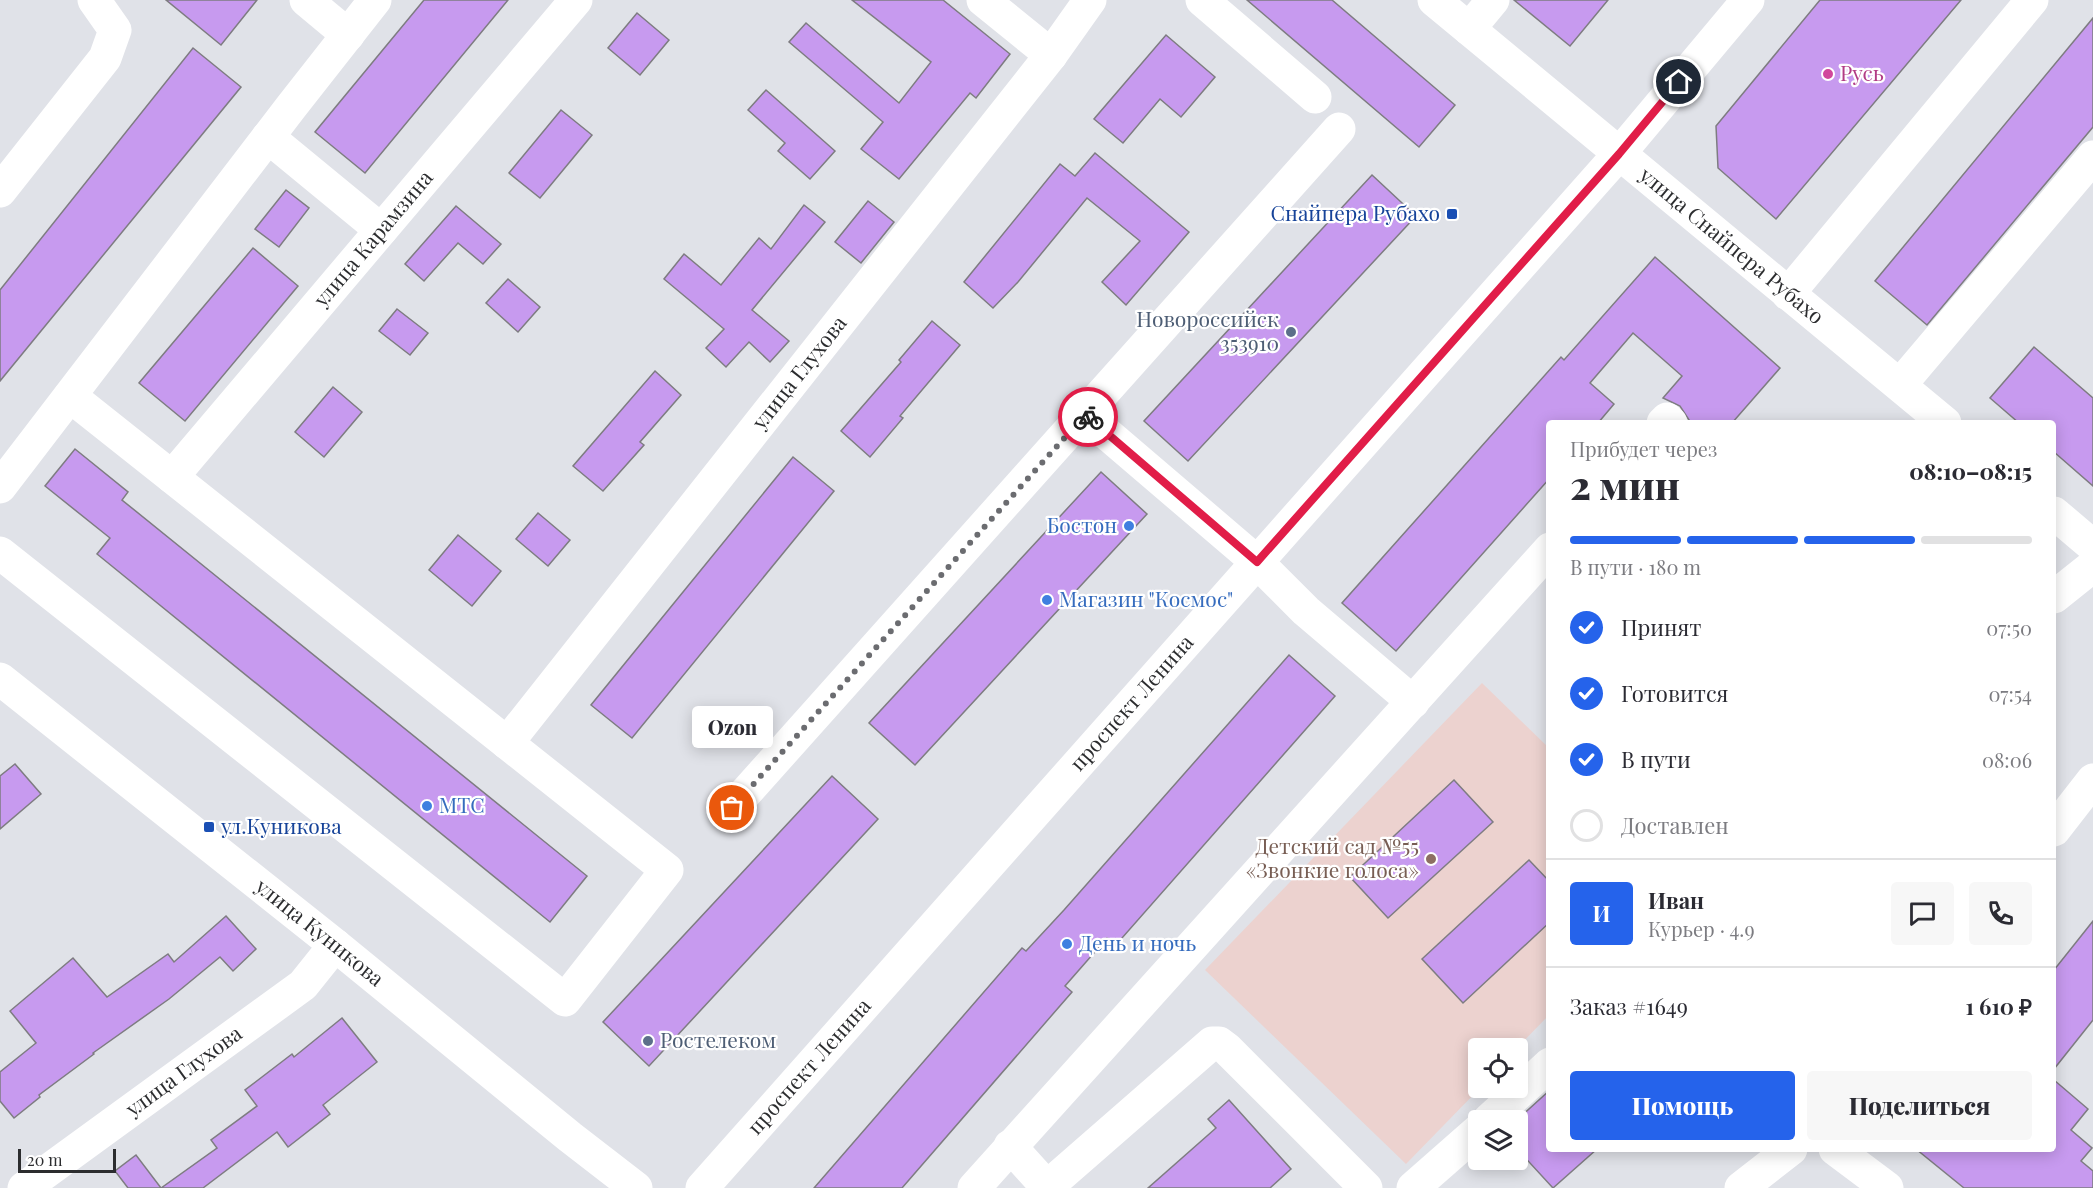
<!DOCTYPE html>
<html lang="ru">
<head>
<meta charset="utf-8">
<style>
  body { margin:0; font-family:"Playfair Display",serif; background:#f7f7f7; color:#2b2b33; height:100vh; display:flex; flex-direction:column; font-size:22px; white-space:nowrap }
  * { box-sizing:border-box; margin:0 }
  p { font-size:20px; color:#7c7c81 }
  .icon { flex:none; width:33px; height:33px; fill:none; stroke:currentColor; stroke-width:2; stroke-linecap:round; stroke-linejoin:round }
  .map { position:relative; flex:1; overflow:hidden }
  .panel { position:absolute; left:1546px; top:420px; width:510px; height:732px; display:flex; flex-direction:column; background:#fff; border-radius:6px; box-shadow:0 3px 15px #0003 }
  .panel>* { flex:none }
  .tools { position:absolute; left:1468px; top:1038px; display:grid; gap:12px }
  .tools a { display:grid; place-items:center; width:60px; height:60px; border-radius:6px; background:#fff; box-shadow:0 3px 15px #0003; font-size:30px }
  .scale { position:absolute; left:18px; bottom:15px; width:98px; box-sizing:border-box; padding-left:6px; border:3px solid #2c2d2f; border-top:0; font-size:16px; line-height:21px; white-space:nowrap; color:#2c2d2f; -webkit-text-stroke:4px #fff; paint-order:stroke }
  .pin { position:absolute; display:grid; place-items:center; width:51px; height:51px; color:#fff; margin:-26px; border:3px solid #fff; border-radius:50%; box-shadow:0 2px 6px #0007 }
  .courier { position:absolute; display:grid; place-items:center; width:60px; height:60px; margin:-30px; border:4px solid #e11d48; border-radius:50%; background:#fff; color:#222; box-shadow:0 2px 8px #0007 }
  .bubble { position:absolute; height:42px; border-radius:6px; background:#fff; box-shadow:0 3px 15px #0003; font-size:20px; font-weight:800; line-height:42px; text-align:center }
  .summary em { font-style:normal; font-weight:800 }
  .summary div { display:flex; flex-direction:column-reverse }
  .summary { display:flex; align-items:center; justify-content:space-between; height:102px; padding:0 24px }
  h1 { font-size:39px; font-weight:800; line-height:45px }
  .bar { display:grid; grid-template-columns:repeat(4,1fr); gap:9px 6px; align-content:center; height:72px; padding:0 24px }
  .bar i { height:8px; border-radius:4px; background:#e1e1e2 }
  .bar .on { background:#2563eb }
  .bar p { grid-column:span 4 }
  .line { display:flex; align-items:center; gap:15px; padding:0 24px; border-top:2px solid #e1e1e2 }
  .line div { flex:1 }
  .round { display:grid; place-items:center; flex:none; width:63px; height:63px; border-radius:6px; background:#f7f7f7 }
  ol { padding:0 24px; list-style:none }
  li { display:flex; align-items:center; gap:18px; height:66px }
  li p { margin-inline-start:auto }
  li .icon { padding:6px; border-radius:50%; background:#2563eb; color:#fff; stroke-width:4 }
  li:last-child { color:#7c7c81 }
  li i { width:33px; height:33px; border:3px solid #e1e1e2; border-radius:50% }
  .primary-button { display:flex; gap:12px; margin-top:auto; padding:12px 24px }
  .primary-button a { flex:1; height:69px; border-radius:6px; background:#2563eb; color:#fff; font-size:24px; font-weight:800; line-height:69px; text-align:center }
  .primary-button a+a { background:#f7f7f7; color:#2b2b33 }
  .map>svg:first-child { display:block }
  .education { fill:#ecd2cf }
  .building { fill:#c79aef; stroke:#7e7c81; stroke-width:1.5 }
  .lines { fill:none; stroke-linecap:round; stroke-linejoin:round }
  .minor { stroke:#fff; stroke-width:33 }
  .done { stroke:#6b6c70; stroke-width:6; stroke-dasharray:0 10.8 }
  .route { stroke:#e11d48; stroke-width:8 }
  .hotel-dot { fill:#d1479c; stroke:#fff; stroke-width:2 }
  .transit-dot { fill:#1a4fb4; stroke:#fff; stroke-width:2 }
  .service-dot { fill:#5c6f8a; stroke:#fff; stroke-width:2 }
  .shop-dot { fill:#3f7fe0; stroke:#fff; stroke-width:2 }
  .education-dot { fill:#8d6e63; stroke:#fff; stroke-width:2 }
  .labels { text-anchor:middle; stroke-width:4.5; stroke-linejoin:round; paint-order:stroke }
  .hotel-label { font-size:21px; fill:#b23c85; stroke:#fff; text-anchor:start }
  .transit-label { font-size:21px; fill:#164399; stroke:#fff; text-anchor:end }
  .street-label { font-size:21px; fill:#2c2d2f; stroke:#fff }
  .service-label { font-size:21px; fill:#4e5e75; stroke:#fff; text-anchor:end }
  .shop-label { font-size:21px; fill:#366cbe; stroke:#fff; text-anchor:start }
  .education-label { font-size:21px; fill:#785e54; stroke:#fff; text-anchor:end }
</style>
</head>
<body>
<div class="map">
<svg width="2093" height="1188" viewBox="0 0 2093 1188">
  <rect width="100%" height="100%" fill="#e0e2e8"/>
  <polygon class="education" points="1482,683 1549,748 1549,1015 1517,1048 1479,1048 1480,1088 1406,1164 1205,970"/>
  <g class="building">
    <polygon points="166,0 257,0 221,45"/>
    <polygon points="424,0 508,0 365,173 315,132"/>
    <polygon points="852,0 943,0 1010,54 976,98 970,93 899,179 861,149 883,122 789,42 806,23 899,103 931,62"/>
    <polygon points="1247,0 1332,0 1455,105 1419,147"/>
    <polygon points="1514,0 1608,0 1570,46"/>
    <polygon points="1820,0 1961,0 1776,219 1718,168 1716,126"/>
    <polygon points="637,13 669,40 640,75 608,48"/>
    <polygon points="2093,18 2093,127 1927,325 1875,281"/>
    <polygon points="1166,35 1215,77 1181,117 1160,99 1123,143 1094,119"/>
    <polygon points="193,48 241,87 0,381 0,290"/>
    <polygon points="766,90 835,151 810,179 778,151 785,143 748,110"/>
    <polygon points="561,110 592,135 540,198 509,173"/>
    <polygon points="1095,153 1189,232 1126,305 1102,282 1140,241 1087,198 1018,282 993,308 964,282 1060,164 1075,176"/>
    <polygon points="1372,175 1416,216 1188,461 1144,421"/>
    <polygon points="286,190 309,208 279,247 255,229"/>
    <polygon points="868,201 894,222 861,263 835,242"/>
    <polygon points="804,205 825,222 752,310 789,341 770,362 749,342 726,367 706,348 724,329 664,279 684,254 721,285 759,238 771,249"/>
    <polygon points="456,206 501,244 483,264 458,243 424,281 405,264"/>
    <polygon points="253,248 298,286 185,421 139,383"/>
    <polygon points="1655,257 1780,368 1732,423 1691,423 1680,406 1663,398 1682,376 1633,333 1590,383 1614,404 1598,423 1550,423 1550,478 1396,651 1342,603 1561,357 1564,360"/>
    <polygon points="508,279 540,307 518,332 486,303"/>
    <polygon points="397,309 428,333 410,355 379,331"/>
    <polygon points="932,321 960,345 900,416 903,418 870,457 841,431 901,362 899,360"/>
    <polygon points="2034,347 2093,398 2093,486 2054,452 2054,423 2019,423 1990,398"/>
    <polygon points="655,371 681,395 640,442 644,445 603,491 573,466"/>
    <polygon points="333,387 362,412 324,457 295,432"/>
    <polygon points="75,449 128,492 122,500 587,876 550,922 97,554 110,538 45,486"/>
    <polygon points="793,457 834,491 632,738 591,705"/>
    <polygon points="1101,472 1147,514 915,765 869,723"/>
    <polygon points="538,513 570,540 548,566 516,539"/>
    <polygon points="458,535 501,571 472,606 429,570"/>
    <polygon points="1289,655 1335,696 1115,946 1107,938 1065,986 1072,992 902,1188 814,1188 1022,948 1026,951 1064,910"/>
    <polygon points="15,764 41,794 0,829 0,776"/>
    <polygon points="832,776 878,819 649,1066 603,1022"/>
    <polygon points="1454,780 1493,822 1388,918 1350,877"/>
    <polygon points="1529,860 1550,882 1550,922 1463,1003 1422,959"/>
    <polygon points="226,916 256,949 233,971 220,957 169,999 93,1053 94,1054 39,1095 40,1097 14,1118 0,1101 0,1072 36,1043 10,1011 73,958 107,997 168,954 174,962"/>
    <polygon points="2093,921 2093,1020 2054,1069 2054,970"/>
    <polygon points="342,1018 377,1062 323,1105 330,1114 288,1147 277,1132 203,1188 128,1188 115,1171 136,1155 161,1188 217,1148 211,1140 257,1106 245,1090 292,1054 294,1057"/>
    <polygon points="2054,1080 2088,1109 2071,1130 2092,1148 2081,1161 2093,1171 2093,1188 1964,1188 1916,1149 2054,1149"/>
    <polygon points="1550,1090 1550,1149 1597,1149 1553,1188 1518,1150 1518,1119"/>
    <polygon points="1229,1100 1291,1169 1270,1188 1148,1188 1216,1128 1208,1119"/>
  </g>
  <g class="lines">
    <g class="minor">
      <polyline points="306,0 348,35"/>
      <polyline points="983,0 1051,55"/>
      <polyline points="1202,0 1315,97"/>
      <path id="s1" d="M 1434,0 L 1945,423"/>
      <polyline points="1469,29 1493,0"/>
      <polyline points="268,137 381,230"/>
      <polyline points="0,191 105,58 115,30 94,0"/>
      <polyline points="1788,294 2032,0"/>
      <polyline points="1900,385 2093,157"/>
      <polyline points="1085,415 1257,562 1306,611 1413,702"/>
      <polyline points="1663,423 1667,419 1671,423"/>
      <path id="s2" d="M 172,477 L 576,0"/>
      <polyline points="0,487 291,107 375,0"/>
      <polyline points="2054,513 2093,546"/>
      <polyline points="0,553 565,1000 667,870 70,396"/>
      <polyline points="2054,597 2093,566"/>
      <path id="s3" d="M 0,679 L 335,945 L 570,1137 L 636,1188"/>
      <path id="s4" d="M 507,743 L 1051,55 L 1090,0"/>
      <polyline points="732,808 1339,129"/>
      <polyline points="2054,830 2093,780"/>
      <polyline points="1489,1120 1550,1064"/>
      <polyline points="1010,1146 1048,1188"/>
      <polyline points="1835,1149 1887,1188"/>
      <polyline points="1047,1187 1212,1043 1219,1043 1227,1049 1366,1188"/>
      <path id="s5" d="M 24,1188 L 303,985 L 335,945"/>
      <path id="s6" d="M 702,1188 L 1619,154 L 1748,0"/>
      <polyline points="974,1188 1550,549"/>
      <polyline points="1413,1188 1479,1130"/>
      <polyline points="1741,1188 1791,1149"/>
    </g>
  </g>
  <g class="lines">
    <polyline class="done" points="732,808 1085,415 1088,417"/>
    <polyline class="route" points="1088,417 1257,562 1619,154 1679,82"/>
  </g>
  <circle class="hotel-dot" cx="1828" cy="74" r="6"/>
  <g class="transit-dot">
    <rect x="1446" y="208" width="12" height="12" rx="3"/>
    <rect x="203" y="821" width="12" height="12" rx="3"/>
  </g>
  <g class="service-dot">
    <circle cx="1291" cy="332" r="6"/>
    <circle cx="648" cy="1041" r="6"/>
  </g>
  <g class="shop-dot">
    <circle cx="1129" cy="526" r="6"/>
    <circle cx="1047" cy="600" r="6"/>
    <circle cx="427" cy="806" r="6"/>
    <circle cx="1067" cy="944" r="6"/>
  </g>
  <circle class="education-dot" cx="1431" cy="859" r="6"/>
  <g class="labels">
    <g class="hotel-label">
      <text x="1840" y="81">Русь</text>
    </g>
    <g class="transit-label">
      <text x="1440" y="221">Снайпера Рубахо</text>
      <text x="221" y="834" text-anchor="start">ул.Куникова</text>
    </g>
    <g class="street-label">
      <text dy="7" stroke="none"><textPath href="#s2" startOffset="312">улица Карамзина</textPath></text>
      <text dy="7" stroke="none"><textPath href="#s1" startOffset="386">улица Снайпера Рубахо</textPath></text>
      <text dy="7" stroke="none"><textPath href="#s4" startOffset="472">улица Глухова</textPath></text>
      <text dy="7" stroke="none"><textPath href="#s6" startOffset="648">проспект Ленина</textPath></text>
      <text dy="7" stroke="none"><textPath href="#s3" startOffset="408">улица Куникова</textPath></text>
      <text dy="7" stroke="none"><textPath href="#s6" startOffset="162">проспект Ленина</textPath></text>
      <text dy="7" stroke="none"><textPath href="#s5" startOffset="198">улица Глухова</textPath></text>
    </g>
    <g class="service-label">
      <text x="1279" y="327">Новороссийск<tspan x="1279" dy="24">353910</tspan></text>
      <text x="660" y="1048" text-anchor="start">Ростелеком</text>
    </g>
    <g class="shop-label">
      <text x="1117" y="533" text-anchor="end">Бостон</text>
      <text x="1059" y="607">Магазин "Космос"</text>
      <text x="439" y="813">МТС</text>
      <text x="1079" y="951">День и ночь</text>
    </g>
    <g class="education-label">
      <text x="1419" y="854">Детский сад №55<tspan x="1419" dy="24">«Звонкие голоса»</tspan></text>
    </g>
  </g>
</svg>
<div class="tools">
<a><svg class="icon" aria-label="locate" viewBox="0 0 24 24"><circle cx="12" cy="12" r="6"/><path d="M12 2v4M12 18v4M2 12h4M18 12h4"/></svg></a>
<a><svg class="icon" aria-label="layers" viewBox="0 0 24 24"><path d="M12 4l9 5-9 5-9-5zM3 14l9 5 9-5"/></svg></a>
</div>
<div class="scale">20 m</div>
<div class="pin" style="left:732px;top:808px;background:#ea580c"><svg class="icon" aria-label="bag" viewBox="0 0 24 24"><path d="M5 8h14l-1 12H6zM9 8a3 3 0 0 1 6 0"/></svg></div>
<div class="pin" style="left:1679px;top:82px;background:#1f2937"><svg class="icon" aria-label="home" viewBox="0 0 24 24"><path d="M3 11l9-7 9 7M6 9v11h12V9"/></svg></div>
<div class="courier" style="left:1088px;top:417px"><svg class="icon" aria-label="bike" viewBox="0 0 24 24"><circle cx="6" cy="16" r="4"/><circle cx="18" cy="16" r="4"/><path d="M6 16l4-8h5l3 8M10 8l3 8H6M13 5h3"/></svg></div>
<div class="bubble" style="left:692px;top:706px;width:81px">Ozon</div>
<section class="panel">
<div class="summary"><div><h1>2 мин</h1><p>Прибудет через</p></div><em>08:10–08:15</em></div>
<div class="bar"><i class="on"></i><i class="on"></i><i class="on"></i><i></i><p>В пути · 180 m</p></div>
<ol>
<li><svg class="icon" aria-label="check" viewBox="0 0 24 24"><path d="M5 12l5 5 9-10"/></svg>Принят<p>07:50</p></li>
<li><svg class="icon" aria-label="check" viewBox="0 0 24 24"><path d="M5 12l5 5 9-10"/></svg>Готовится<p>07:54</p></li>
<li><svg class="icon" aria-label="check" viewBox="0 0 24 24"><path d="M5 12l5 5 9-10"/></svg>В пути<p>08:06</p></li>
<li><i></i>Доставлен</li>
</ol>
<div class="line" style="height:108px"><b class="round" style="background:#2563eb;color:#fff">И</b><div><b>Иван</b><p>Курьер · 4.9</p></div><a class="round"><svg class="icon" aria-label="chat" viewBox="0 0 24 24"><path d="M4 5h16v11H9l-5 4z"/></svg></a><a class="round"><svg class="icon" aria-label="phone" viewBox="0 0 24 24"><path d="M5 4h4l2 5-3 2q2 4 5 5l2-3 5 2v4C11 20 4 13 5 4z"/></svg></a></div>
<div class="line" style="height:78px"><div>Заказ #1649</div><b>1 610 ₽</b></div>
<div class="primary-button"><a>Помощь</a><a>Поделиться</a></div>
</section>
</div>
</body>
</html>
